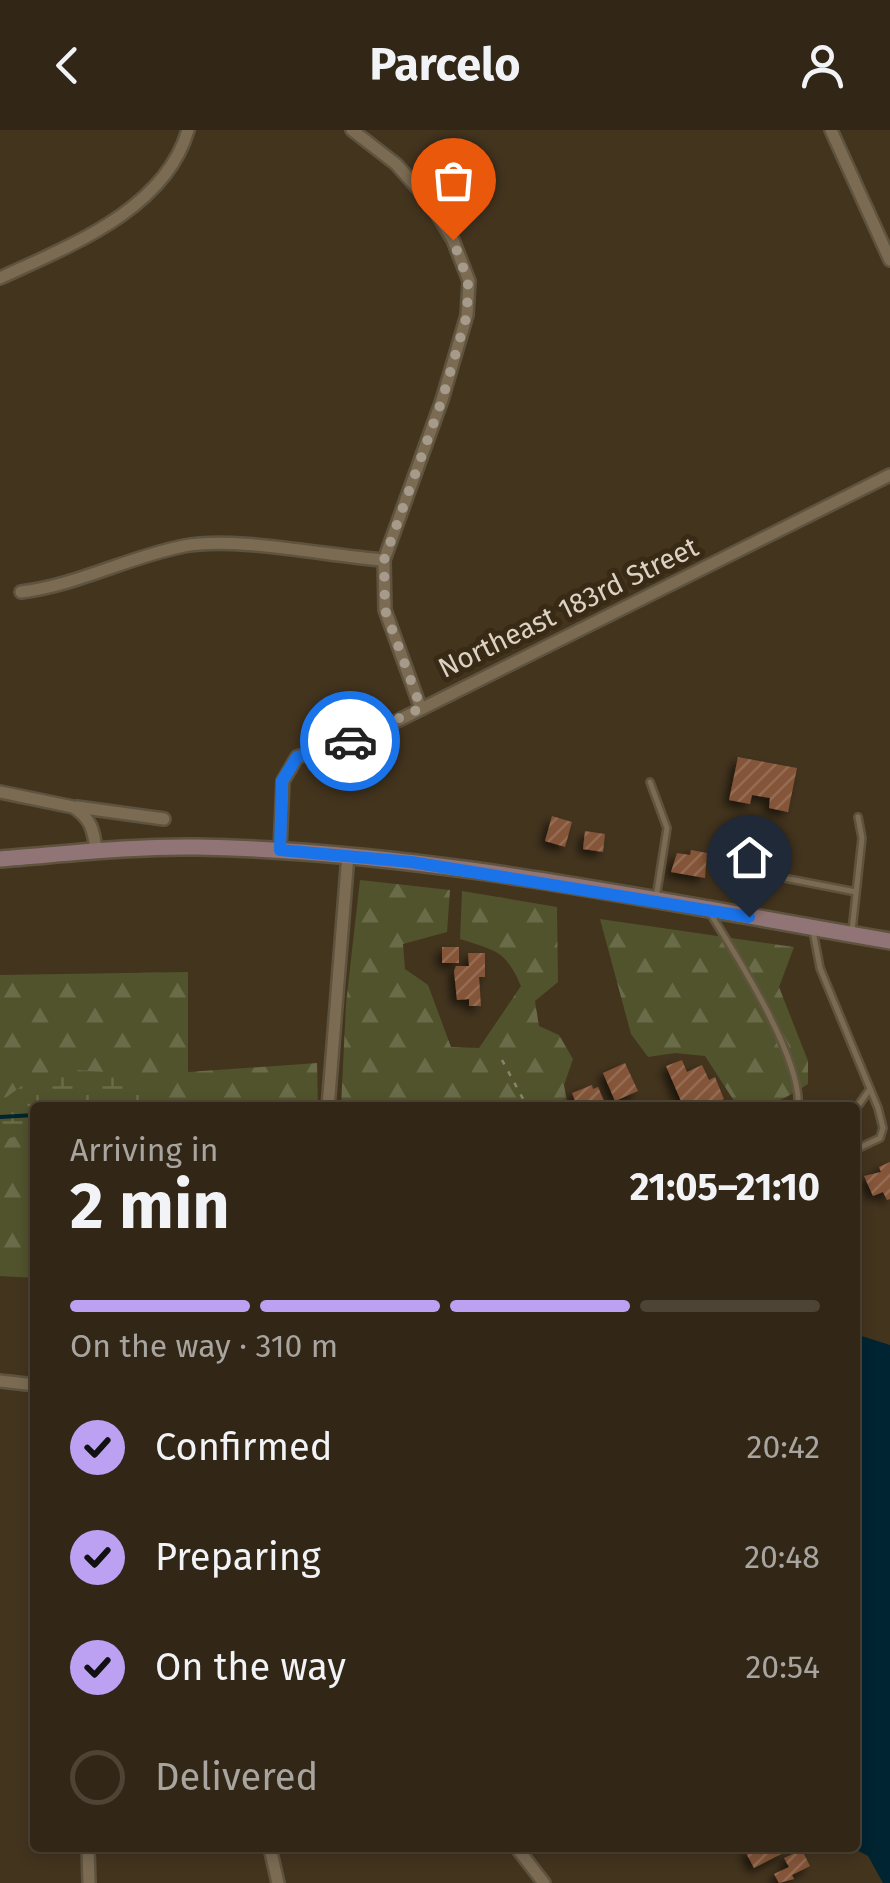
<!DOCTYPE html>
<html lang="en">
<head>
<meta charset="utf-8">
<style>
  body { margin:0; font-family:"Fira Sans",sans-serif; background:#3a2f1f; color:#f1f3f6; height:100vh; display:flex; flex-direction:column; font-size:38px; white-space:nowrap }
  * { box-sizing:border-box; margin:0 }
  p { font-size:32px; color:#a8a5a1 }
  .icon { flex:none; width:55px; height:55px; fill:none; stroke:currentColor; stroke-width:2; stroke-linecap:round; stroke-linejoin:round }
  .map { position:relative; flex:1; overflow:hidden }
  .drawer { position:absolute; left:30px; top:972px; width:830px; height:750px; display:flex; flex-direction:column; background:#322716; border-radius:10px; box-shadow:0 5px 15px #0003,0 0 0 2px #4d4435 }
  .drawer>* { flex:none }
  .pin { position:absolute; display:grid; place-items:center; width:85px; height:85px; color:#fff; margin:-102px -42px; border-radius:50% 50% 50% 0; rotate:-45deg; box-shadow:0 0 10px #0007 }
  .pin .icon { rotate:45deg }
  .courier { position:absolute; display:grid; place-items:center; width:100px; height:100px; margin:-50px; border:8px solid #1a73e8; border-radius:50%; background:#fff; color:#222; box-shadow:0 2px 12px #0007 }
  .summary em { font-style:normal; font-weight:700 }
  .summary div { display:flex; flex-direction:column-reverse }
  .summary { display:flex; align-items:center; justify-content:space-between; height:170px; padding:0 40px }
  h1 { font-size:65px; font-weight:700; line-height:75px }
  .bar { display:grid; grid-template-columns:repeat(4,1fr); gap:15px 10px; align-content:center; height:120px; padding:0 40px }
  .bar i { height:12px; border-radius:8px; background:#4d4435 }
  .bar .active { background:#bca0f2 }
  .bar p { grid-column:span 4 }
  ol { padding:0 40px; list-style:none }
  li { display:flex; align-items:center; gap:30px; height:110px }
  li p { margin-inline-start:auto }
  li .icon { padding:10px; border-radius:50%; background:#bca0f2; color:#111; stroke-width:4 }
  li:last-child { color:#a8a5a1 }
  li i { width:55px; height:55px; border:5px solid #4d4435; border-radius:50% }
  header { display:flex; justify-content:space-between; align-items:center; height:130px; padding:0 40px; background:#322716; font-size:45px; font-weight:700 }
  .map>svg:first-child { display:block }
  .forest { fill:url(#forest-firs) }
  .wetland { fill:url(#wetland-marsh) }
  .water { fill:#002431 }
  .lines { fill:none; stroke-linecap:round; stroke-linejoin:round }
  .stream { stroke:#002431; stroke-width:4 }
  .building { fill:url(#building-hatch); filter:url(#shadow) }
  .lane-casing { stroke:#5e533e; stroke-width:10 }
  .street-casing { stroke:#5e533e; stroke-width:16 }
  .secondary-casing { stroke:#5e533e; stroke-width:20 }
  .path { stroke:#8d816f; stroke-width:2.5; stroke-dasharray:5 8; stroke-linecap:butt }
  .lane { stroke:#7b6b53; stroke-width:5 }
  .street { stroke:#7b6b53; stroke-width:11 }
  .secondary { stroke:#917475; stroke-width:15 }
  .done { stroke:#a69b8a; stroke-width:10; stroke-dasharray:0 18 }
  .route { stroke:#1a73e8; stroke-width:12 }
  .labels { text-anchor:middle; stroke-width:10; stroke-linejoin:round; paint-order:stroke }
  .street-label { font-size:28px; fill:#dbd2c4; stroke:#382a14 }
</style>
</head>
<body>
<header><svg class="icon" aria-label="back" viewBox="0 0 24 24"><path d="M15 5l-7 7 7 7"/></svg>Parcelo<svg class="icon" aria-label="person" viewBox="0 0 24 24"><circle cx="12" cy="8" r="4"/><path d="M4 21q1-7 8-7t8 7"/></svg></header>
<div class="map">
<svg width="890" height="1753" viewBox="0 0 890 1753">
  <defs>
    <pattern id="forest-firs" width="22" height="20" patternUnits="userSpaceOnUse" patternTransform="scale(2.5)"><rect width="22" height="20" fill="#50532c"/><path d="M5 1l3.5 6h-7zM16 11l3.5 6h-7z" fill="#696b49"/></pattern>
    <pattern id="wetland-marsh" width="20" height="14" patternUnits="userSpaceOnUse" patternTransform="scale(2.5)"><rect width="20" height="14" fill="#50532c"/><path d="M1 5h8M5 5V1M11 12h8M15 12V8" fill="none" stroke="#696b49"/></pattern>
    <pattern id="building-hatch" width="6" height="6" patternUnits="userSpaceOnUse" patternTransform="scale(2.5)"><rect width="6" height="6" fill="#845437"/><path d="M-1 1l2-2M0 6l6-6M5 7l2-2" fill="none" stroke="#956c52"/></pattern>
    <filter id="shadow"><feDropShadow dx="-5" dy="5" stdDeviation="5" flood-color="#0009"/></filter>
  </defs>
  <rect width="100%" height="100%" fill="#43341e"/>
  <g class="forest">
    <path d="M 360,750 L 450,760 L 447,802 L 403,814 L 405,839 L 428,855 L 451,917 L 479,918 L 521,856 C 505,820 497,821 460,809 L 462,761 L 557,777 L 558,852 L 535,871 L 539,896 L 559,905 L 573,929 L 564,955 L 568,977 L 341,977 L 346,873 Z"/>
    <path d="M 600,789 L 794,817 L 779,857 L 808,931 L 808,954 C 781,971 771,977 738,977 L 705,926 L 675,923 L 648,927 L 631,904 Z"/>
    <polygon points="188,842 188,942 317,933 318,977 35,978 35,1148 0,1146 0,845"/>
  </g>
  <polygon class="wetland" points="77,940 132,944 146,977 35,978 35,1009 23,1004 0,1011 0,972 31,949"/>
  <polygon class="water" points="855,1204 890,1215 890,1753 883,1753 868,1726 853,1718"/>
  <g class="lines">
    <polyline class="stream" points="0,987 35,985"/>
  </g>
  <g class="building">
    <polygon points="738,627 797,638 788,682 769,678 770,668 752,665 750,674 729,670"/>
    <polygon points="552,686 572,692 565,717 545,711"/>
    <polygon points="585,701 605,704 603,722 583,719"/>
    <polygon points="691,720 707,723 705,748 671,742 677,723 690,725"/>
    <rect x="442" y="817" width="17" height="16"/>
    <polygon points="468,823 485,823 485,847 479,847 481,876 469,876 469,869 457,870 454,841 456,836 469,836"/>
    <polygon points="682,930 687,942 702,935 709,950 715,947 724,969 714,973 716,978 684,978 666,936"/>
    <polygon points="625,933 638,961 615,971 603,943"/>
    <polygon points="592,955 593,959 598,957 607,978 577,976 572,963"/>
    <polygon points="890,1032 890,1069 887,1070 883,1062 873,1066 864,1046 881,1042 879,1037"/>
    <polygon points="750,1718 780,1718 783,1723 754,1738 746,1723 751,1720"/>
    <polygon points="802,1720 810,1736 792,1745 794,1749 779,1753 774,1744 789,1737 784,1728"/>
  </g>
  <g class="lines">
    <g class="lane-casing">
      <g id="lane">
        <polyline points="650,652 667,698 656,768"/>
        <path d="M 710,783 C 736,825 803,930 798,978"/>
        <polyline points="750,784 758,743 856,762"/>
        <polyline points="813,801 820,838 878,978 883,998 880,1008 859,1018 855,1014"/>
        <polyline points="852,801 862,708 858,687"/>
        <polyline points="855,980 870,959"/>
      </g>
    </g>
    <g class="street-casing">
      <g id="street">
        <polyline points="352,0 396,34 430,72 453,110 469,151 467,185 442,270 384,430 385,480 421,579"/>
        <polyline points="831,0 890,130"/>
        <path d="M 0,148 C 69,116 165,80 188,0"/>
        <path d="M 21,462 C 78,455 128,427 184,416 C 235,406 328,426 384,430"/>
        <path d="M 0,662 L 73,677 C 91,688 94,701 96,721"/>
        <polyline points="77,677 164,689"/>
        <polyline points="280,720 283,651 297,627 367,606 890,345"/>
        <polyline points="328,978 348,725"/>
        <polyline points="0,1251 35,1255"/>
        <polyline points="88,1718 89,1753"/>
        <polyline points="270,1718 278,1753"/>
        <polyline points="517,1718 544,1753"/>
      </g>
    </g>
    <g class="secondary-casing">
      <path id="secondary" d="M 0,729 C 65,724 132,716 197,717 C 430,721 661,772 890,811"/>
    </g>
    <polyline class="path" points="502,930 528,978"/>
    <use href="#lane" class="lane"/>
    <use href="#street" class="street"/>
    <use href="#secondary" class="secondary"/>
  </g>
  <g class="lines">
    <polyline class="done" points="350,611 421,578 385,480 384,430 442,270 467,185 468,151 453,110"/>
    <polyline class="route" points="350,611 297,627 282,651 280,720 411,732 749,787"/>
  </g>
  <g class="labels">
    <g class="street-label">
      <text transform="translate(568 477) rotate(-26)" y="10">Northeast 183rd Street</text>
    </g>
  </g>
</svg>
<div class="pin" style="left:453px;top:110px;background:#ea580c"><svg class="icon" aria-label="bag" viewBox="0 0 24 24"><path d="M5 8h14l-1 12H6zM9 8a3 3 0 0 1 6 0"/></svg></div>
<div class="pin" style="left:749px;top:787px;background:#1f2937"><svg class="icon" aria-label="home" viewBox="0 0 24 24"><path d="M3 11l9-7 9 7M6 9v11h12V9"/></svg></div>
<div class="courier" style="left:350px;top:611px"><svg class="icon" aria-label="car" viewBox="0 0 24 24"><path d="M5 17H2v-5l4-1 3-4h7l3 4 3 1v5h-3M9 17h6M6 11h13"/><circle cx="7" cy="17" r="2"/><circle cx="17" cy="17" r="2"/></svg></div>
<section class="drawer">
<div class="summary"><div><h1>2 min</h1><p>Arriving in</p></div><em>21:05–21:10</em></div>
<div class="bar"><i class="active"></i><i class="active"></i><i class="active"></i><i></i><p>On the way · 310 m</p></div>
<ol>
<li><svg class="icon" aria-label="check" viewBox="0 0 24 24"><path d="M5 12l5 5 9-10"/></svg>Confirmed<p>20:42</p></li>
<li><svg class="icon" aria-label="check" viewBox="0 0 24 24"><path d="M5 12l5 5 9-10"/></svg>Preparing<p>20:48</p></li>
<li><svg class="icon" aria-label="check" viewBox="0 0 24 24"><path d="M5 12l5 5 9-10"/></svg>On the way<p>20:54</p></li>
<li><i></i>Delivered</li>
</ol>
</section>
</div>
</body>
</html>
